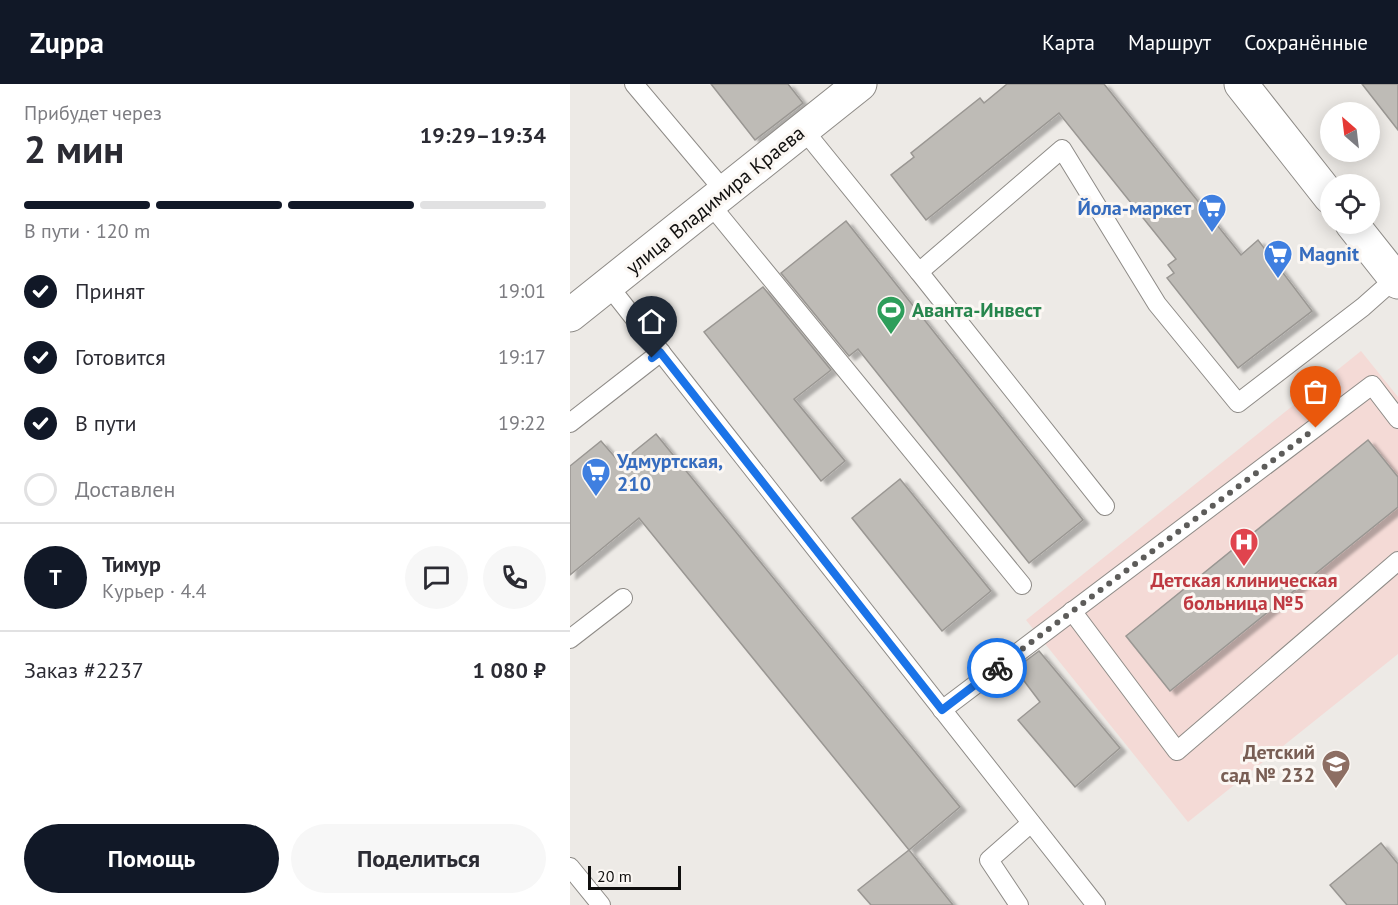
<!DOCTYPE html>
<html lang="ru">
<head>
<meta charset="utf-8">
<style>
  body { margin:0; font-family:"PT Sans",sans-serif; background:#f7f7f7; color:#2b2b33; height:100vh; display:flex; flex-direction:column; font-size:22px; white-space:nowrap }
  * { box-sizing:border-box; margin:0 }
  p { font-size:20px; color:#7c7c81 }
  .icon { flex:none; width:33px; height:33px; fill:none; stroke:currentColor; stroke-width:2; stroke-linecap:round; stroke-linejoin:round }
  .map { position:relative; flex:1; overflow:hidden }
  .drawer { display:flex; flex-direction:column; background:#fff; width:570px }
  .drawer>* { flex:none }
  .needle { width:39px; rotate:332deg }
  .controls { position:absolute; left:750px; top:18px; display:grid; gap:12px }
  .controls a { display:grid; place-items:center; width:60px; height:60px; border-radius:50%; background:#fff; box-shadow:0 3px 15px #0003; font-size:30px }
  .scale { position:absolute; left:18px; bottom:15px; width:93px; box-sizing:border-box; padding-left:6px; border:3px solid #100f0e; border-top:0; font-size:16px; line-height:21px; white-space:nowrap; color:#100f0e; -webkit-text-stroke:4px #fbf7f3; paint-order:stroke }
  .pin { position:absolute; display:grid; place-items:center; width:51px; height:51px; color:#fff; margin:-62px -26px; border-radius:50% 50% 50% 0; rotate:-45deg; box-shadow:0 0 6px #0007 }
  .pin .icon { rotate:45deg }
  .courier { position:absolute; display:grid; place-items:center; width:60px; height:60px; margin:-30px; border:4px solid #1a73e8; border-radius:50%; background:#fff; color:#222; box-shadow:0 2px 8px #0007 }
  .head em { font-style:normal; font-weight:700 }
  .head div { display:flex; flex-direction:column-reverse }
  .head { display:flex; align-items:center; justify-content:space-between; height:102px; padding:0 24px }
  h1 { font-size:39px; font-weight:700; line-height:45px }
  .bar { display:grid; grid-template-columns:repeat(4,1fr); gap:9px 6px; align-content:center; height:72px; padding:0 24px }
  .bar i { height:8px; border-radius:4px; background:#e1e1e2 }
  .bar .selected { background:#111827 }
  .bar p { grid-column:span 4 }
  .line { display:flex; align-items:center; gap:15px; padding:0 24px; border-top:2px solid #e1e1e2 }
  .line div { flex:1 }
  .round { display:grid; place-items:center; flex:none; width:63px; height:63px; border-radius:32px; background:#f7f7f7 }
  ol { padding:0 24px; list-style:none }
  li { display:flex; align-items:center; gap:18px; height:66px }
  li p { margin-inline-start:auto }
  li .icon { padding:6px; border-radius:50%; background:#111827; color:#fff; stroke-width:4 }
  li:last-child { color:#7c7c81 }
  li i { width:33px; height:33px; border:3px solid #e1e1e2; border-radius:50% }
  .button { display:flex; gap:12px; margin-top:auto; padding:12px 24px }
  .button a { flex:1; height:69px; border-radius:36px; background:#111827; color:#fff; font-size:24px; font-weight:700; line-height:69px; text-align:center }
  .button a+a { background:#f7f7f7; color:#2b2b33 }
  header { display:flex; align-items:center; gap:36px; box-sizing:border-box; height:84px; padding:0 30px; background:#111827; color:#fff }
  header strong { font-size:28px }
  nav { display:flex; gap:33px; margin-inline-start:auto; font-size:21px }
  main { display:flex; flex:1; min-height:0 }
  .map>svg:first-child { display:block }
  .medical { fill:#f4dad6 }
  .building { fill:#bebbb6; stroke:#9a9793; stroke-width:1.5; filter:url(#shadow) }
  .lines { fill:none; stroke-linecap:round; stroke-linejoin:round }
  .lane-casing { stroke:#8e8b87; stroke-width:20 }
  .secondary-casing { stroke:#8e8b87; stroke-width:35 }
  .lane { stroke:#fff; stroke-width:18 }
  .secondary { stroke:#fff; stroke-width:33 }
  .done { stroke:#5d5c5a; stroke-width:6; stroke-dasharray:0 10.8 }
  .route { stroke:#1a73e8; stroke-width:8 }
  .labels { text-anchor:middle; stroke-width:6; stroke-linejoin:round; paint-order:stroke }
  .street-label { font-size:20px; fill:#100f0e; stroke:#fbf7f3 }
  .shop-label { font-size:20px; font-weight:bold; fill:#366cbe; stroke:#fbf7f3; text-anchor:start }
  .leisure-label { font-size:20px; font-weight:bold; fill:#27864d; stroke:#fbf7f3; text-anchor:start }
  .health-label { font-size:20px; font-weight:bold; fill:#be3a42; stroke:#fbf7f3 }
  .education-label { font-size:20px; font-weight:bold; fill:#785e54; stroke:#fbf7f3; text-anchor:end }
</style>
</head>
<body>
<header>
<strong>Zuppa</strong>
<nav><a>Карта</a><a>Маршрут</a><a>Сохранённые</a></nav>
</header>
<main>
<section class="drawer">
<div class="head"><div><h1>2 мин</h1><p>Прибудет через</p></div><em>19:29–19:34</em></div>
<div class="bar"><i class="selected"></i><i class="selected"></i><i class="selected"></i><i></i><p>В пути · 120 m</p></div>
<ol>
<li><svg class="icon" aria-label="check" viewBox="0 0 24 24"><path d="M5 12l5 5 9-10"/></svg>Принят<p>19:01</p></li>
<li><svg class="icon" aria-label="check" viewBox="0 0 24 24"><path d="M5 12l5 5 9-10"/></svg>Готовится<p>19:17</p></li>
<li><svg class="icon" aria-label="check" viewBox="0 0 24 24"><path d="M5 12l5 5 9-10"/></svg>В пути<p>19:22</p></li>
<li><i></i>Доставлен</li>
</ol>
<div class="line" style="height:108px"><b class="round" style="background:#111827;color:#fff">Т</b><div><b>Тимур</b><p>Курьер · 4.4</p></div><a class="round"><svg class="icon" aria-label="chat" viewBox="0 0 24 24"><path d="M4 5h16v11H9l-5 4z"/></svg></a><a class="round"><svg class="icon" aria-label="phone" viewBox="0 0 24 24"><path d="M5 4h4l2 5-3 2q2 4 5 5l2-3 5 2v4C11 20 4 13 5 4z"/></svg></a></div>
<div class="line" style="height:78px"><div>Заказ #2237</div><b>1 080 ₽</b></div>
<div class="button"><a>Помощь</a><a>Поделиться</a></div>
</section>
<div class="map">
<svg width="828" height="821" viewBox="0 0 828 821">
  <defs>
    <filter id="shadow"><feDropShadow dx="6" dy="4" stdDeviation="1.5" flood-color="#0004"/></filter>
  </defs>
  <rect width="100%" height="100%" fill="#edeae6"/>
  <polygon class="medical" points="791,267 828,313 828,570 618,738 456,536"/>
  <g class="building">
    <polygon points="141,0 218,0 233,19 185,56"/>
    <polygon points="437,0 534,0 671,171 688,156 742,227 668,284 597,194 604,189 598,181 606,175 489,29 356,136 321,91 344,73 341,69 410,14 414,19"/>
    <polygon points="792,0 828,0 828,46"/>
    <polygon points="276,137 513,436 459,479 288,265 279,272 211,189"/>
    <polygon points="193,203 261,286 224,315 275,377 251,397 134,248"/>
    <polygon points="86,350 390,723 339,766 69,434 0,491 0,382 31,357 50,379"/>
    <polygon points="798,356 828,393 828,423 600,607 556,552"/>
    <polygon points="330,395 421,507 372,547 282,434"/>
    <polygon points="469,567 550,664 505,703 448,636 470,618 445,585"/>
    <polygon points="811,759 828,780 828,821 777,821 760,801"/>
    <polygon points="339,766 383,821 301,821 288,806"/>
  </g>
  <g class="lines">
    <g class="lane-casing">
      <g id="lane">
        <polyline points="64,0 155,108"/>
        <polyline points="233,45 349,188 492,65 587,220 668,319 793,223 828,192"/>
        <polyline points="140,120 452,501"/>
        <polyline points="349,188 535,422"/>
        <polyline points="38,201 526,821"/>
        <polyline points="0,339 91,268"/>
        <polyline points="502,527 607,667 828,477"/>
        <polyline points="0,555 53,514"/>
        <polyline points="372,626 802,301 828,335"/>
        <polyline points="0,783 31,821"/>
        <polyline points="449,821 419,776 461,739"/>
      </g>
    </g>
    <g class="secondary-casing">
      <g id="secondary">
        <polyline points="671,0 760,113"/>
        <polyline points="782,140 828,198"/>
        <polyline points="0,231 290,0"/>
      </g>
    </g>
    <use href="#lane" class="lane"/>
    <use href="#secondary" class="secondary"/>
  </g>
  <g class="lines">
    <polyline class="done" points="427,584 746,344"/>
    <polyline class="route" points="82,274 90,268 372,626 427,584"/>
  </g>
  <defs>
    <g id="supermarket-pin" transform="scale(1.5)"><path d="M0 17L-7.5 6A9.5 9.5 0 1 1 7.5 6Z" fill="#3f7fe0" stroke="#fbf7f3"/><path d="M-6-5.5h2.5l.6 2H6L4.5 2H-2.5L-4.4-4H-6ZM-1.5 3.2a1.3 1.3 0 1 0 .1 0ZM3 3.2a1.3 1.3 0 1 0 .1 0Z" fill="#fff"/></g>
    <g id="stadium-pin" transform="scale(1.5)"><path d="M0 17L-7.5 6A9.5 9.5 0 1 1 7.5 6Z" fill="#2e9e5b" stroke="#fbf7f3"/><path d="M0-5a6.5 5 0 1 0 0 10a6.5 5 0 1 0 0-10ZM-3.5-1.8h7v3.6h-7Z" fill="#fff"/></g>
    <g id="hospital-pin" transform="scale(1.5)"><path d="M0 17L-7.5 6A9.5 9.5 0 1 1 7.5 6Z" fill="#e0444e" stroke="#fbf7f3"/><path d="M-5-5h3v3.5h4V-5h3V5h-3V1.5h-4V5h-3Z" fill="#fff"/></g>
    <g id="school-pin" transform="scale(1.5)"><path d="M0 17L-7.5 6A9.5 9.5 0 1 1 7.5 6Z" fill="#8d6e63" stroke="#fbf7f3"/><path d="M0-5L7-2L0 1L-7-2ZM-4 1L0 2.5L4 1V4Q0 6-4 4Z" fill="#fff"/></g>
  </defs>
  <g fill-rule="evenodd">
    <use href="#supermarket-pin" x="642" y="124"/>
    <use href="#supermarket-pin" x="708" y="170"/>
    <use href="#stadium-pin" x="321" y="226"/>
    <use href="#supermarket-pin" x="26" y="388"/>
    <use href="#hospital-pin" x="674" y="458"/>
    <use href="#school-pin" x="766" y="680"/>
  </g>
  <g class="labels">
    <g class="street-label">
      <text transform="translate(145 116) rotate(-39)" y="7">улица Владимира Краева</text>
    </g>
    <g class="shop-label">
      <text x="621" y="131" text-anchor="end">Йола-маркет</text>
      <text x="729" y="177">Magnit</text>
      <text x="47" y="384">Удмуртская,<tspan x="47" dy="23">210</tspan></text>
    </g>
    <g class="leisure-label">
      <text x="342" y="233">Аванта-Инвест</text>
    </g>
    <g class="health-label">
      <text x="674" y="503">Детская клиническая<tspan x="674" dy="23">больница №5</tspan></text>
    </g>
    <g class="education-label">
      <text x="745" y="675">Детский<tspan x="745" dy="23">сад № 232</tspan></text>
    </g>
  </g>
</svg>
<div class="controls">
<a><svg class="needle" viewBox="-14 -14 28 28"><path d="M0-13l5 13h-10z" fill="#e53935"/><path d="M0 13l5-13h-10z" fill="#7c7c81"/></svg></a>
<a><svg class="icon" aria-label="locate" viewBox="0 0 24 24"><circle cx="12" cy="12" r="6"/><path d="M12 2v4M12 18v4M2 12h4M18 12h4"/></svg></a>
</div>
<div class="scale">20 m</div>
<div class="pin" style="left:746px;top:344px;background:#ea580c"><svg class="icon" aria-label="bag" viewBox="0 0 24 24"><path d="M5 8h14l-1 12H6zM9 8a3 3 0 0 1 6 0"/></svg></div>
<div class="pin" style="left:82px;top:274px;background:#1f2937"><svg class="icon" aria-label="home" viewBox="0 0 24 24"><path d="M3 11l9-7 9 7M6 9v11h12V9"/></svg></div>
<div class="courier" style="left:427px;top:584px"><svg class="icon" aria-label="bike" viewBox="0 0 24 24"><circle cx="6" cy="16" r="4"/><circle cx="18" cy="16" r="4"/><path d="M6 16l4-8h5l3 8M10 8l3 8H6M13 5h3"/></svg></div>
</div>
</main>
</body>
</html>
